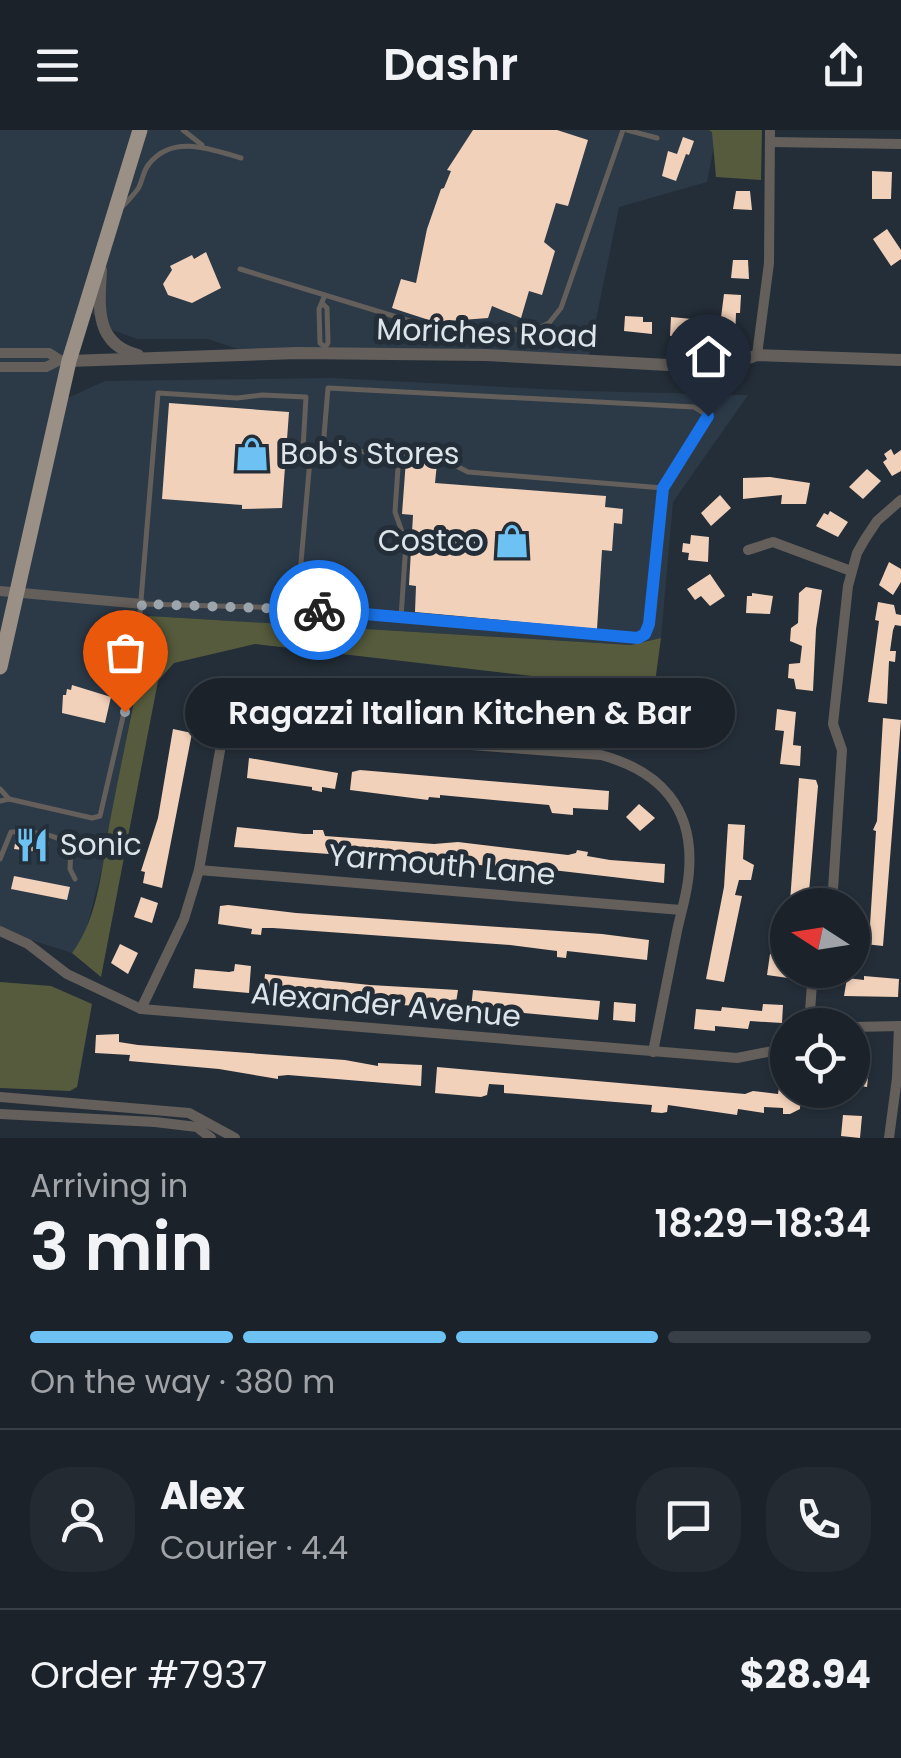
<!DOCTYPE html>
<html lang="en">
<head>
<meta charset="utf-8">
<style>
  body { margin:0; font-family:Poppins,sans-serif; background:#242a32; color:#f1f3f6; height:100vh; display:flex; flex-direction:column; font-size:38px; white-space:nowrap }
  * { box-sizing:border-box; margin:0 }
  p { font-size:32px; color:#a0a4a8 }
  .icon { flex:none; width:55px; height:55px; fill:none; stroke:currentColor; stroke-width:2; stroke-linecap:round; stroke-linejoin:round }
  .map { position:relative; height:1008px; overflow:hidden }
  .panel { display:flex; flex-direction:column; background:#1b222a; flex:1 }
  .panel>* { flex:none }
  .needle { width:65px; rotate:282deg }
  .fabs { position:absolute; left:770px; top:758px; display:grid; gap:20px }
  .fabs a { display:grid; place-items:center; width:100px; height:100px; border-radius:50%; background:#1b222a; box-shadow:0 2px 8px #0004,0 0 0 2px #393f47; font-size:50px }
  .pin { position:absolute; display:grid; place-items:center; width:85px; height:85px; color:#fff; margin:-102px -42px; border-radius:50% 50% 50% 0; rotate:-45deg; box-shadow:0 0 10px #0007 }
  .pin .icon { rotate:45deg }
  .courier { position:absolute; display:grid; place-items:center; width:100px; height:100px; margin:-50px; border:8px solid #1a73e8; border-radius:50%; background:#fff; color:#222; box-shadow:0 2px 12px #0007 }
  .bubble { position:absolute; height:70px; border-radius:35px; background:#1b222a; box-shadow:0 2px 8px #0004,0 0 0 2px #393f47; font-size:32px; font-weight:600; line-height:70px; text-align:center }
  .overview em { font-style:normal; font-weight:600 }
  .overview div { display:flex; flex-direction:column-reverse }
  .overview { display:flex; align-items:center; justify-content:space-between; height:170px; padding:0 30px }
  h1 { font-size:65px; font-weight:600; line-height:75px }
  .bar { display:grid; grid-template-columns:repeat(4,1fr); gap:15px 10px; align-content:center; height:120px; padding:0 30px }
  .bar i { height:12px; border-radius:8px; background:#393f47 }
  .bar .selected { background:#6dc2f3 }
  .bar p { grid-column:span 4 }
  .line { display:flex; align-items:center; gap:25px; padding:0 30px; border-top:2px solid #393f47 }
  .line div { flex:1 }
  .round { display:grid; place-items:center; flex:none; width:105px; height:105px; border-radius:40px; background:#242a32 }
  header { display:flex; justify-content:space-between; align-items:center; height:130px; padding:0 30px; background:#1b222a; font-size:45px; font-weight:600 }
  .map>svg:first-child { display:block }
  .built { fill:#2c3a48 }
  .forest { fill:#565b3d }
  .building { fill:#f1d1ba }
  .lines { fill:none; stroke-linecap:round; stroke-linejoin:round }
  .service { stroke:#645f5a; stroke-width:5 }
  .minor { stroke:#645f5a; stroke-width:10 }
  .tertiary { stroke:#645f5a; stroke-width:12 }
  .primary { stroke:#9b9086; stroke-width:15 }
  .done { stroke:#9ca4ac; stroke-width:10; stroke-dasharray:0 18 }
  .route { stroke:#1a73e8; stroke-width:12 }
  .labels { text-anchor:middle; stroke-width:10; stroke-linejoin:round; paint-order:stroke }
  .street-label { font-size:30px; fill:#dde4ea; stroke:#242e38 }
  .poi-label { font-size:30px; fill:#dde4ea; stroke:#242e38; text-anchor:start }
</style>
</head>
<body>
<header><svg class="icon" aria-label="menu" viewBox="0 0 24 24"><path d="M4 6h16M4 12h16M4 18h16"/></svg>Dashr<svg class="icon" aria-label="share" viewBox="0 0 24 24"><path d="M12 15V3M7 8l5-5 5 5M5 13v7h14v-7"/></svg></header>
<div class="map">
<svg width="901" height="1008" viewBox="0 0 901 1008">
  <rect width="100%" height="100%" fill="#242e38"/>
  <polygon class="built" points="0,0 717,0 707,52 619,77 587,234 250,223 208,209 137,209 107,198 87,178 61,271 105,251 332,248 581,261 748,265 673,372 661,508 631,515 149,486 103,735 85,804 72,823 0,800"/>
  <g class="forest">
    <polygon points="709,0 762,0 761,50 716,47 712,2"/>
    <path d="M 149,486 L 631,515 L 661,508 L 654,560 L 255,514 L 174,533 L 158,551 L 101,847 L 72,823 C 99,787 102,735 110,691 C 123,622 139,555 149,486 Z"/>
    <polygon points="0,852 51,856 92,874 77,957 70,961 0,958"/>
  </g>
  <g class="building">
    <polygon points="473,0 557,0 588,10 568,76 556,73 544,112 555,121 542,165 529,161 521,188 492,176 488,188 435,192 392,178 401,149 416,153 427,99 441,59 444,58 451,41 447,40"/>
    <polygon points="683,7 694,11 689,25 686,24 676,51 662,46 668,21 677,24"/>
    <polygon points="872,41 892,42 891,69 872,69"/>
    <polygon points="736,61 750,61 752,80 733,79"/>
    <polygon points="887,99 901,120 901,129 891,136 873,109"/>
    <polygon points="206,122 221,158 192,173 168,165 163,154 172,140 170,136 192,125 194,129"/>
    <polygon points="733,130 748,130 749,149 731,148"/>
    <polygon points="724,164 741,165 740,183 736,183 735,211 718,211"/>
    <polygon points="625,186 643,187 643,192 652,192 652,204 624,201"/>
    <polygon points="671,187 692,189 691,204 670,206"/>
    <polygon points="169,273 289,282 282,378 242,379 242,375 162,369"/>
    <polygon points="891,319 894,325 901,320 901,341 892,346 883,332 887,329 884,324"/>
    <polygon points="406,330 437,333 435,353 606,366 605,377 623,379 622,394 614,393 612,421 602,420 597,499 415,482 416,456 409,455 413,385 402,384"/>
    <polygon points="867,339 881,351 863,369 849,357"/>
    <polygon points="770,347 810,353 806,374 781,374 782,365 743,369 743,348"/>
    <polygon points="720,365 731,378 711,396 701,383"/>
    <polygon points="830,381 848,392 838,407 816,396 824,383 828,385"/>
    <polygon points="691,405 709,407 708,432 688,430 689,423 682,422 683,413 690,414"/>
    <polygon points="889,432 901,439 901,452 893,465 879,455"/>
    <polygon points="710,444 725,466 710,476 701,466 695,470 687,459"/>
    <polygon points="806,457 822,460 816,499 813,561 796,559 794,549 788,548 789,534 800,533 802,516 790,511 791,498 798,493 799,463"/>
    <polygon points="752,463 773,466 770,484 746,483 747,466 752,466"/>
    <polygon points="878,472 894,475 896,484 901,485 901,496 895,495 893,500 890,521 896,521 895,532 889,531 887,574 868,572 879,491 875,490"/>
    <polygon points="277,548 287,549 287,554 334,560 369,562 370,556 380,558 379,562 437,569 449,569 450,564 477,566 476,571 489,572 487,590 264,572 265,552 277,553"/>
    <polygon points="248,551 250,570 228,572 227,553"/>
    <polygon points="72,555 111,567 105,593 62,583 63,565 66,565 67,559 71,560"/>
    <polygon points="205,563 217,577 201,590 189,576"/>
    <polygon points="503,571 605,582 615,581 616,577 626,578 625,602 503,590"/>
    <polygon points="777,579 796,582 793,615 801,616 800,636 780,634 784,601 775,600"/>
    <polygon points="883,588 901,590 883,816 865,814 865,794 870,795 876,701 873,700 877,691"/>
    <polygon points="173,599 192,603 162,758 143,753 145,742 141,741 158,688"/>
    <polygon points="249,628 338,643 335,659 322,657 322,662 312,660 312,657 247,648"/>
    <polygon points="360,640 609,661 608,680 573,678 573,685 552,683 549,675 440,665 440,668 429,667 428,670 350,660 352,642"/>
    <polygon points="799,648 816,650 818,656 808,774 790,772"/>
    <polygon points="639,674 655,688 640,701 626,687"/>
    <polygon points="728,694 745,695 743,729 754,735 751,750 739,750 735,765 742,766 724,852 706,849 724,757"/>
    <polygon points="237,697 304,704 313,704 313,700 323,700 325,706 434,714 458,712 568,725 576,723 577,720 588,722 587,726 610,730 665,734 664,753 561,741 234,717"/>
    <polygon points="16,708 49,712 47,723 14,719"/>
    <polygon points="14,746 70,757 67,770 11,759"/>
    <polygon points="141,767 158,773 152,793 134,787"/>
    <polygon points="228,775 296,783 602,804 649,810 647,830 567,821 566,828 557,827 557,821 510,815 273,798 262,798 261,805 251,804 252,799 218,794 220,776"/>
    <polygon points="120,814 138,823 128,844 111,833"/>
    <polygon points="770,824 788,825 788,848 767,845"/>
    <polygon points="235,834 251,836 249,863 193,858 195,839 229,842 234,841"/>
    <polygon points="265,844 370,855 458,860 455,879 284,866 263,864"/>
    <polygon points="864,846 899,849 898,867 844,866 847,848 864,850"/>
    <polygon points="473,860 600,871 598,890 471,878"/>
    <polygon points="614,872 636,874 635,892 613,890"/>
    <polygon points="763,874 783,875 782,893 750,891 748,899 715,896 715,901 694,899 696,879 721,881 722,877 762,881"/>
    <polygon points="119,904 119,912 138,915 345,930 378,936 378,933 422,935 421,956 288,945 278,946 278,949 219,939 129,931 130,925 95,923 96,905"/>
    <polygon points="860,929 870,930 867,957 852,955 852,933 859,934"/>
    <polygon points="437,937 745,964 753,961 778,964 781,944 788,944 788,960 801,960 800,979 790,984 783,984 783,978 764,977 764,983 738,979 737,985 668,975 667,982 662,983 651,982 652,975 504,963 504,955 489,954 487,965 481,967 435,963"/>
    <polygon points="843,985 862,986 860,1008 841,1006"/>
  </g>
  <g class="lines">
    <g class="service">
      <polyline points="183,0 202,15"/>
      <polyline points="627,0 657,8"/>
      <path d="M 123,76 C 128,70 136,63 139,57 C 143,49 143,41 149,34 C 172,4 211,19 241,28"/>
      <polyline points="240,139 436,199 535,200 549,193 561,178 623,0"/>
      <polyline points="323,174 327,178 328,213 325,218"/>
      <polyline points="325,217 320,213 319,179 325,165"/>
      <polyline points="399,323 395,382 406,413 401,487"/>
      <polyline points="143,474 297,478 638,509 645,504 649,494 663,358 708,286 694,277 328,258 323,318"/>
      <polyline points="297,478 311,318"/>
      <polyline points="0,659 9,669 0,671"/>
      <polyline points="9,669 92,688 100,686 136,531 158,263 237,268 262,265 306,267 303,318 437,326 468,342 663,358"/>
      <path d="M 0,729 L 11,702 C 29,701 58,703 71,717 L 70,739 L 75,749"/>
    </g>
    <g class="minor">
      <polyline points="770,12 901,14"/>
      <polyline points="0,223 49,223 60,230 69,231"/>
      <polyline points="757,225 769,133 770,0"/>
      <polyline points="0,237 46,237 60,230"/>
      <polyline points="748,420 773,412 851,441"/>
      <polyline points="0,461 142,474"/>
      <polyline points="199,740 681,780"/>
      <polyline points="832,775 842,620 833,594 848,456 857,423 865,409 877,391 901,370"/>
      <polyline points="0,801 28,814 67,844 141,879 737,928 788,918"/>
      <path d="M 141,879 L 184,789 L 199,740 L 221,615 L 230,603 L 243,597 L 601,625 C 660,641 694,678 689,741 C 688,761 681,782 677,801 C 669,842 661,882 653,922"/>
      <polyline points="809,895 813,840"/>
      <polyline points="852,897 901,896"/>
      <polyline points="0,967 189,983 235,1008"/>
      <polyline points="0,984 155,992 197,997 211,1008"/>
      <polyline points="889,1008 897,948 899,896"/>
    </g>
    <g class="tertiary">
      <path d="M 101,140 C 99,176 94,214 138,225"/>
      <polyline points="69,231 297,223 486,225 723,238 757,225 901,230"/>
    </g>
    <polyline class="primary" points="0,537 69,231 140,0"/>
  </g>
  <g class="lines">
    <polyline class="done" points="125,582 136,530 142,474 319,480"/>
    <polyline class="route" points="319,480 638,508 645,504 649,494 663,358 708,286"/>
  </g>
  <defs>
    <g id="shop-bare" transform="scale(2.7)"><path d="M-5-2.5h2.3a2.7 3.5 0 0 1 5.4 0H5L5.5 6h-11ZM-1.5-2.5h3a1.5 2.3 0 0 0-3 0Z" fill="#6dc2f3" stroke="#242e38" stroke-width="2.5" paint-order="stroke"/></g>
    <g id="restaurant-bare" transform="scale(2.7)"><path d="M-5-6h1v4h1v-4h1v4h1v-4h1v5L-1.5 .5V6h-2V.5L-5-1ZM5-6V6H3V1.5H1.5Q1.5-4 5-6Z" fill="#6dc2f3" stroke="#242e38" stroke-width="2.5" paint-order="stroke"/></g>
  </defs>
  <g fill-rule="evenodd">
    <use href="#shop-bare" x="252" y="324"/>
    <use href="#shop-bare" x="512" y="411"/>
    <use href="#restaurant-bare" x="32" y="715"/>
  </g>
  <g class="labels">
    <g class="street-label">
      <text transform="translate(487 203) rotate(2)" y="10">Moriches Road</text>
      <text transform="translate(442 735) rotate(5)" y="10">Yarmouth Lane</text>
      <text transform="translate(386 875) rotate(5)" y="10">Alexander Avenue</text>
    </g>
    <g class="poi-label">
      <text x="280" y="334">Bob's Stores</text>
      <text x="484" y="421" text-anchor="end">Costco</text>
      <text x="60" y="725">Sonic</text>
    </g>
  </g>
</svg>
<div class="fabs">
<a><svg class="needle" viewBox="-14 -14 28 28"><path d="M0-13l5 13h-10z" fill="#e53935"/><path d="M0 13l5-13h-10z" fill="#a0a4a8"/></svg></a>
<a><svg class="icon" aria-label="locate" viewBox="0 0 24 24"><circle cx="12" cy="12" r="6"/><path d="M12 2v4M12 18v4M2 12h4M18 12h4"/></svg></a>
</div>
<div class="pin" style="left:125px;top:582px;background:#ea580c"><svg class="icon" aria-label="bag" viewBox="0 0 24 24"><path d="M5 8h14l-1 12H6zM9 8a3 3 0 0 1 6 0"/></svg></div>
<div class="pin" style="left:708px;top:286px;background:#1f2937"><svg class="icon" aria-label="home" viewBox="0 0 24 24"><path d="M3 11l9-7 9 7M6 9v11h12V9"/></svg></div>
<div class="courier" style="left:319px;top:480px"><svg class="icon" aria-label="bike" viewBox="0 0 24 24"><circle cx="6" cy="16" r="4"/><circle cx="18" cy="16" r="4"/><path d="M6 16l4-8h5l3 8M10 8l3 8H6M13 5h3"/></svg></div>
<div class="bubble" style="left:185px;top:548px;width:550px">Ragazzi Italian Kitchen &amp; Bar</div>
</div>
<section class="panel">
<div class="overview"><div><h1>3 min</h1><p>Arriving in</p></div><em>18:29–18:34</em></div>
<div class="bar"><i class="selected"></i><i class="selected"></i><i class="selected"></i><i></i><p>On the way · 380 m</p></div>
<div class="line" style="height:180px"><a class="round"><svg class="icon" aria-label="person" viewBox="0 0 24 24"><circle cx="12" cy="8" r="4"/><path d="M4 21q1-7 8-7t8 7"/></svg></a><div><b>Alex</b><p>Courier · 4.4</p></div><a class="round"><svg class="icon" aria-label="chat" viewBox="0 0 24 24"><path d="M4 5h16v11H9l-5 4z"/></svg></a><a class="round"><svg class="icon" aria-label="phone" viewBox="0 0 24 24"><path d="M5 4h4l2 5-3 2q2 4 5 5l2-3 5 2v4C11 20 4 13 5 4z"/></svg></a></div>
<div class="line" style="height:130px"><div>Order #7937</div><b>$28.94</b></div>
</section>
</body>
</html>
